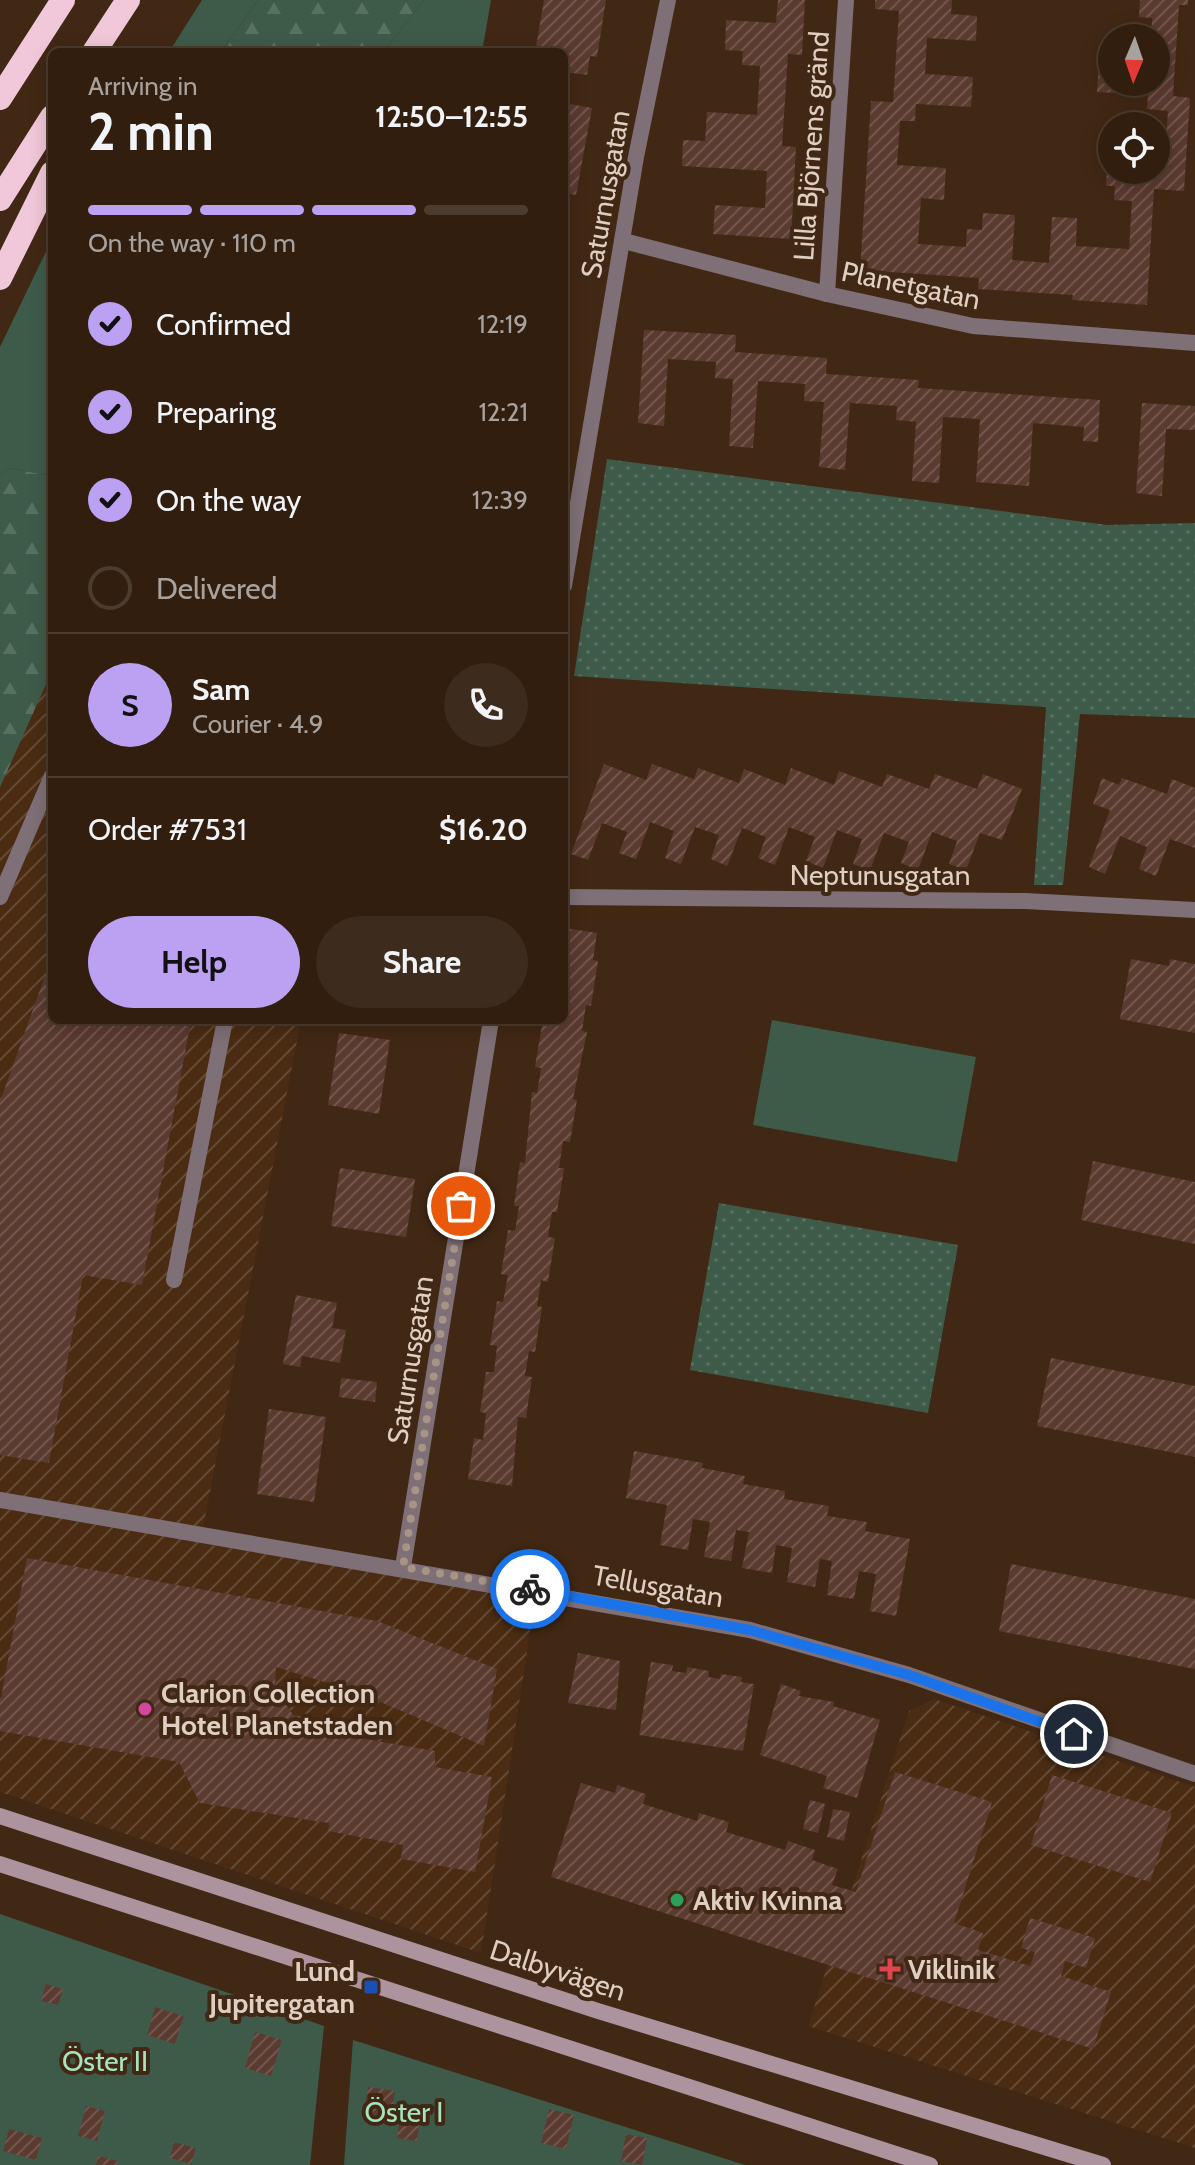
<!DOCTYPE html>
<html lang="en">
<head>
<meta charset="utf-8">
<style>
  body { margin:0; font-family:Cabin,sans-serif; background:#3d2b1d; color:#f1f3f6; height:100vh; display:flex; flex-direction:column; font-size:30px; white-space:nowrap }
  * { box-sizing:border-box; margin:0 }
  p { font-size:26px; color:#a8a29e }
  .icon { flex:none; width:44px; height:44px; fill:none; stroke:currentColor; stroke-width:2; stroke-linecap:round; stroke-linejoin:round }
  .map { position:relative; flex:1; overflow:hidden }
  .details { position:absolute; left:48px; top:48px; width:520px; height:976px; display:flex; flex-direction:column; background:#311e0f; border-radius:12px; box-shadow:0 4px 20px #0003,0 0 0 2px #4c3c2f }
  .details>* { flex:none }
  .needle { width:52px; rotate:182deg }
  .fabs { position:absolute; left:1098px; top:24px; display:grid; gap:16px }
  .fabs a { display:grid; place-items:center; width:72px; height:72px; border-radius:50%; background:#311e0f; box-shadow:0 4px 20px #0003,0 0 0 2px #4c3c2f; font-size:40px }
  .pin { position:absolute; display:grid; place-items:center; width:68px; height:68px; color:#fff; margin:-34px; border:4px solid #fff; border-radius:50%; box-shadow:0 2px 8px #0007 }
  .courier { position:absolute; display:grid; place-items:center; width:80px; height:80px; margin:-40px; border:6px solid #1a73e8; border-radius:50%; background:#fff; color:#222; box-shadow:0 2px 10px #0007 }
  .headline em { font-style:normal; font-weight:800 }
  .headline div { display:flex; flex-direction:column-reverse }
  .headline { display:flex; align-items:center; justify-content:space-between; height:136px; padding:0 40px }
  h1 { font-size:52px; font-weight:800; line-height:60px }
  .bar { display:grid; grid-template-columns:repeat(4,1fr); gap:12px 8px; align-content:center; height:96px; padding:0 40px }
  .bar i { height:10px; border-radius:6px; background:#4c3c2f }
  .bar .on { background:#bca0f2 }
  .bar p { grid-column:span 4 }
  .line { display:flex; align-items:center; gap:20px; padding:0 40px; border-top:2px solid #4c3c2f }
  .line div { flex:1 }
  .round { display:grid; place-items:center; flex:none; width:84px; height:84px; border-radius:42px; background:#3d2b1d }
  ol { padding:0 40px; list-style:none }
  li { display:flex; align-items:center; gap:24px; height:88px }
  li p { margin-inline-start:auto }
  li .icon { padding:8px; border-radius:50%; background:#bca0f2; color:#111; stroke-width:4 }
  li:last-child { color:#a8a29e }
  li i { width:44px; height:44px; border:4px solid #4c3c2f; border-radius:50% }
  .cta { display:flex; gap:16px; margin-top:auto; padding:16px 40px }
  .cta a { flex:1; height:92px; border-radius:48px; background:#bca0f2; color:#111; font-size:32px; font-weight:800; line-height:92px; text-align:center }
  .cta a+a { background:#3d2b1d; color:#f1f3f6 }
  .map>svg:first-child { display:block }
  .industrial { fill:url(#industrial-furrows) }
  .green { fill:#3e5b4a }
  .forest { fill:url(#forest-firs) }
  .park { fill:url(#park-dots) }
  .building { fill:url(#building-hatch) }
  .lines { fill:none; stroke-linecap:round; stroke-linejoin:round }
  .service { stroke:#7f6f76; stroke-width:16 }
  .minor { stroke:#7f6f76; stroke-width:16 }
  .secondary { stroke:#ad939e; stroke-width:16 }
  .motorway { stroke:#f1c8d9; stroke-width:24 }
  .done { stroke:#a89485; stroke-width:8; stroke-dasharray:0 14.4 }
  .route { stroke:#1a73e8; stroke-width:10 }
  .hotel-dot { fill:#d1479c; stroke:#412814; stroke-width:3 }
  .leisure-dot { fill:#2e9e5b; stroke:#412814; stroke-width:3 }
  .health-dot { fill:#e0444e; stroke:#412814; stroke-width:3 }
  .transit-dot { fill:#1a4fb4; stroke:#412814; stroke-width:3 }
  .labels { text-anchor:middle; stroke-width:8; stroke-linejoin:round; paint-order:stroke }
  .street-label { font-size:28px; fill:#dfcec2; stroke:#412814 }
  .poi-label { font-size:28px; font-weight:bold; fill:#dfcec2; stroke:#412814; text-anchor:start }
  .park-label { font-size:28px; fill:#a6e4c0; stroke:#412814 }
</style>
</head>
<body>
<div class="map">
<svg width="1195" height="2165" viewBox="0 0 1195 2165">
  <defs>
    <pattern id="industrial-furrows" width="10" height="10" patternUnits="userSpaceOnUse" patternTransform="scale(2)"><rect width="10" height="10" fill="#4b2c13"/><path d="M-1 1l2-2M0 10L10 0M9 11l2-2" fill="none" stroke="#644934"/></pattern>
    <pattern id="forest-firs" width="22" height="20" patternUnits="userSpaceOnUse" patternTransform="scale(2)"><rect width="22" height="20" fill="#3e5b4a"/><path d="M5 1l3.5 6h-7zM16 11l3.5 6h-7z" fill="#597162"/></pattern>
    <pattern id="park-dots" width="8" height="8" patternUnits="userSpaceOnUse" patternTransform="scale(2)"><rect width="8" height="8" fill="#3e5b4a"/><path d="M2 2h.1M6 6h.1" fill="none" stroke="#597162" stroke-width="1.8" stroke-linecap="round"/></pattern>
    <pattern id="building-hatch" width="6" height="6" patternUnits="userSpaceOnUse" patternTransform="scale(2)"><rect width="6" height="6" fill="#5b3a30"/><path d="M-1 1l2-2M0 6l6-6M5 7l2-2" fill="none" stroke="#72554c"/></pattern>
  </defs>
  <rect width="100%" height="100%" fill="#412814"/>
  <g class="industrial">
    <polygon points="52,636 52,1020 301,1020 200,1543 535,1599 481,1953 0,1792 0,760"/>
    <polygon points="934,1699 1195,1787 1195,2148 808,2026 909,1711"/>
  </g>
  <g class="green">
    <polygon points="202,0 258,0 221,52 169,52"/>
    <polygon points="424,0 491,0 482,52 383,52"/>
    <polygon points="52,239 52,476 9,468 0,475 0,347"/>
    <polygon points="772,1020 976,1057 957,1162 753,1125"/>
    <polygon points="0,1914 324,2026 310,2165 0,2165"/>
    <polygon points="353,2040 745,2165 344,2165"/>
  </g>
  <g class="forest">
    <polygon points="258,0 424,0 383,52 221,52"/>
    <polygon points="9,468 52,476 52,671 0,787 0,475"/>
  </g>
  <g class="park">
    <polygon points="607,459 1107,525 1195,523 1195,718 1080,714 1063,885 1034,885 1046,707 574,676"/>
    <polygon points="719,1203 958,1245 928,1413 690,1370"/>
  </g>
  <g class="building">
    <polygon points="544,0 606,0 597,57 590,56 587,75 564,72 564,52 547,52 536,47"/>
    <polygon points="778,0 805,0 802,55 788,54 782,146 796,147 791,239 713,234 715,205 765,208 767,171 682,166 683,140 705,141 707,112 757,115 760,66 742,65 743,51 725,50 726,20 776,23"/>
    <polygon points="875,0 952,0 951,14 977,16 976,41 927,38 925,74 973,77 971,107 916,104 915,121 900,121 897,165 946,168 944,200 921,198 918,244 966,247 967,229 982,230 983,213 1015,215 1012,260 1049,263 1052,217 1077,218 1076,246 1129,249 1132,201 1114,200 1115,186 1106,186 1108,153 1112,154 1112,170 1156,170 1156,156 1165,157 1168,111 1147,109 1148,95 1097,92 1099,62 1112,62 1112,82 1156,82 1156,38 1151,38 1152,18 1139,17 1140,0 1188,0 1188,5 1179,5 1173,96 1190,98 1184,191 1154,189 1147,305 1072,300 1073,295 978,289 979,278 860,270 871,101 893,102 899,11 875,9"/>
    <polygon points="564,103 592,108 576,195 564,193"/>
    <polygon points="644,330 736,335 735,352 827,358 826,374 919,380 918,388 1100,400 1098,442 1083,441 1084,427 1033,423 1029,486 976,482 980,419 943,417 939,483 912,481 916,422 896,420 897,406 850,403 845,470 819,467 824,402 804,401 805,384 758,381 753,448 729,446 733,379 715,378 716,362 668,359 664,426 638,423"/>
    <polygon points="1142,403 1195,406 1195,430 1166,429 1162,496 1136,493"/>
    <polygon points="604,764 646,780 652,764 694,779 698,768 739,783 744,769 785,785 791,768 834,785 839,771 882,787 887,774 929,789 935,774 977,789 983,774 1022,789 1002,840 980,833 966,870 949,864 957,841 932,832 918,870 901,863 909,842 884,833 870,870 853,864 862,839 837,830 823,868 806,861 815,837 789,827 775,865 758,858 766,837 742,828 727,866 711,859 719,835 695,827 681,864 665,858 674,831 650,822 636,859 619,853 627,832 602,823 588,860 571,854"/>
    <polygon points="1102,778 1119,785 1122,778 1167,794 1172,779 1195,788 1195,848 1170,839 1156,876 1139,869 1147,847 1120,836 1105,874 1089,867 1110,810 1093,804"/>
    <polygon points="565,928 597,933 593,960 598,961 591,1006 586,1005 582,1031 587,1032 573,1099 577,1100 570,1142 563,1141 559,1168 564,1168 557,1212 552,1212 548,1237 555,1238 548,1282 541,1280 537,1306 542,1307 535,1352 529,1351 525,1376 532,1377 526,1418 518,1417 512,1486 468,1479 474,1438 483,1440 486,1413 480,1412 486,1372 494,1372 497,1346 490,1345 497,1301 503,1302 508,1275 501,1274 508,1230 515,1231 519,1206 514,1206 520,1162 525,1163 532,1092 537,1093 541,1068 535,1067 542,1025 550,1026 550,1020 564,1020"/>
    <polygon points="52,956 52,1020 191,1020 142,1285 83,1275 49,1463 0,1455 0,1102"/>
    <polygon points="1131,959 1169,966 1170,959 1195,964 1195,1033 1120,1019"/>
    <polygon points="339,1033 390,1040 379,1114 328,1105"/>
    <polygon points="1093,1161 1195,1182 1195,1244 1081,1220"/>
    <polygon points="340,1168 415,1179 406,1237 331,1226"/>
    <polygon points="296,1295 337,1303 332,1328 346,1330 340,1363 302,1356 300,1367 283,1364"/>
    <polygon points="1051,1358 1195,1386 1195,1457 1037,1426"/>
    <polygon points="341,1378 377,1382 375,1402 339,1397"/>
    <polygon points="269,1409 326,1417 314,1502 257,1494"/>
    <polygon points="634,1451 703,1463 702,1468 745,1476 743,1484 785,1491 784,1499 829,1506 827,1516 867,1522 865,1531 910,1539 896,1616 870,1611 876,1574 859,1571 854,1599 827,1595 832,1561 820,1559 815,1587 787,1582 792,1548 776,1545 772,1573 742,1568 749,1532 736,1530 731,1561 704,1557 710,1522 693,1519 688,1550 660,1545 667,1505 626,1498"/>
    <polygon points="27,1558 377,1621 497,1669 484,1746 357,1692 276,1667 275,1687 293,1715 359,1728 359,1738 435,1751 435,1767 492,1777 475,1872 401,1859 403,1845 328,1831 329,1823 200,1803 179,1762 0,1731 0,1703"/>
    <polygon points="1011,1564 1195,1599 1195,1669 999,1631"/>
    <polygon points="578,1653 620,1661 616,1710 568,1703"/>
    <polygon points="651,1662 673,1665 672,1671 686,1673 687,1667 709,1671 708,1677 720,1679 721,1674 742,1677 741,1682 754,1684 743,1751 639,1735"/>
    <polygon points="781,1684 801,1691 799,1696 834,1702 833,1706 880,1720 857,1798 823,1788 827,1776 760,1755"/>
    <polygon points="895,1772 992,1802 954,1923 983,1933 978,1950 1030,1966 1035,1952 1021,1948 1030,1918 1095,1938 1086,1968 1065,1961 1061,1976 1111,1992 1093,2049 551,1877 581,1783 615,1793 617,1785 646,1794 643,1804 697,1821 699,1813 729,1822 726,1832 785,1850 788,1841 815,1850 812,1860 838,1869 832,1885 856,1892"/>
    <polygon points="1052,1775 1172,1813 1150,1882 1031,1845"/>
    <polygon points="810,1800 825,1804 818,1833 803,1829"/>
    <polygon points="833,1809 850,1812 844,1841 827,1837"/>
    <polygon points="46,1984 63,1989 58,2005 41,2001"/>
    <polygon points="155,2007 184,2016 175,2044 147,2035"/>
    <polygon points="255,2032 282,2040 271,2076 245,2068"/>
    <polygon points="368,2087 395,2091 391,2117 364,2113"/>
    <polygon points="86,2106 105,2111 97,2141 78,2136"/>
    <polygon points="401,2109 421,2111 417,2141 397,2138"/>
    <polygon points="549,2109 574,2115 566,2149 541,2143"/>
    <polygon points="9,2129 42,2138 36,2160 3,2151"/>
    <polygon points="626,2134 647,2138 642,2165 621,2161"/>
    <polygon points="174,2142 196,2148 191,2164 170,2158"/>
    <polygon points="98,2156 118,2161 117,2165 96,2165"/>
  </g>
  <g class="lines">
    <g class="service">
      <polyline points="0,897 52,776"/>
      <polyline points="174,1280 225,1020"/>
    </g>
    <g class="minor">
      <polyline points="624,241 827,294 973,326 1195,343"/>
      <polyline points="827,294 846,0"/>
      <polyline points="564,586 636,157 668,0"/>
      <polyline points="564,897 1025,901 1195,910"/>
      <polyline points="0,1500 750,1630 909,1675 1195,1774"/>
      <polyline points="403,1567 491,1020"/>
    </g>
    <g class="secondary">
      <polyline points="0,1816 598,2011 1103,2165"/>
      <polyline points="0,1864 930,2165"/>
    </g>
    <g class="motorway">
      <polyline points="94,52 128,0"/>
      <polyline points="0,98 63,0"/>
      <polyline points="0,199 52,117"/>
      <polyline points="0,278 52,173"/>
    </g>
  </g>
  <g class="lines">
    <polyline class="done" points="461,1206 403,1567 530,1589"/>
    <polyline class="route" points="530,1589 750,1630 909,1675 1074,1734"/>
  </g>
  <circle class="hotel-dot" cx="145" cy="1709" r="8"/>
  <circle class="leisure-dot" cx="677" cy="1900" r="8"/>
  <path class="health-dot" d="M886 1957h8v8h8v8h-8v8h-8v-8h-8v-8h8z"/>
  <rect class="transit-dot" x="363" y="1979" width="16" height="16" rx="4"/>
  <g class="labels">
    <g class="street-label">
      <text transform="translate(811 146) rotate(-86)" y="10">Lilla Björnens gränd</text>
      <text transform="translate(605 194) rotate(-80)" y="10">Saturnusgatan</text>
      <text transform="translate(911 285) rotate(12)" y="10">Planetgatan</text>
      <text x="880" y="885">Neptunusgatan</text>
      <text transform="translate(410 1360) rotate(-81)" y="10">Saturnusgatan</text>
      <text transform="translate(658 1586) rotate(10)" y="10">Tellusgatan</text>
      <text transform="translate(558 1970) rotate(18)" y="10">Dalbyvägen</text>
    </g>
    <g class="poi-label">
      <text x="161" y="1703">Clarion Collection<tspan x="161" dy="32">Hotel Planetstaden</tspan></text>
      <text x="693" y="1910">Aktiv Kvinna</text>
      <text x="908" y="1979">Viklinik</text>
      <text x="355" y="1981" text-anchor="end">Lund<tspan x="355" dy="32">Jupitergatan</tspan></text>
    </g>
    <g class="park-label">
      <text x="105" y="2071">Öster II</text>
      <text x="404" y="2122">Öster I</text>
    </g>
  </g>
</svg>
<div class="fabs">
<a><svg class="needle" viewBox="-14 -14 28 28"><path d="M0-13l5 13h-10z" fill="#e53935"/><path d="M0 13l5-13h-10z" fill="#a8a29e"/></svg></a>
<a><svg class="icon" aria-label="locate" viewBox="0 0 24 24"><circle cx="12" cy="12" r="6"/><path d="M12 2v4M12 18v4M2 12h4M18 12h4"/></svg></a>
</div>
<div class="pin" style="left:461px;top:1206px;background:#ea580c"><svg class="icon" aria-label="bag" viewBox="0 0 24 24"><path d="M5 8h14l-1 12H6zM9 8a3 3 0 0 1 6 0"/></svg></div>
<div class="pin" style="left:1074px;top:1734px;background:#1f2937"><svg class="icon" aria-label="home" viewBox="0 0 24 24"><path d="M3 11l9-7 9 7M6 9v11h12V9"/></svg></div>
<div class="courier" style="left:530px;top:1589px"><svg class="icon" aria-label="bike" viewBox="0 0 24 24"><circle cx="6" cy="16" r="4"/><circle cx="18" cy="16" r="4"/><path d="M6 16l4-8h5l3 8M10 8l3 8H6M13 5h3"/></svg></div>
<section class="details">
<div class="headline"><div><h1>2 min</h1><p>Arriving in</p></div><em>12:50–12:55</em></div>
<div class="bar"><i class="on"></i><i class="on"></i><i class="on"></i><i></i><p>On the way · 110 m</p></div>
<ol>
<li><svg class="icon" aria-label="check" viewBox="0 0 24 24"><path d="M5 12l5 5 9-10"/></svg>Confirmed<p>12:19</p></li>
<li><svg class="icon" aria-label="check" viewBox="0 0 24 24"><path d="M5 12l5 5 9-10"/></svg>Preparing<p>12:21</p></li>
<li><svg class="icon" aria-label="check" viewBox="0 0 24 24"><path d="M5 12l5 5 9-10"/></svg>On the way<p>12:39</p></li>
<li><i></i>Delivered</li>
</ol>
<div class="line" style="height:144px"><b class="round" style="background:#bca0f2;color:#111">S</b><div><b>Sam</b><p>Courier · 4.9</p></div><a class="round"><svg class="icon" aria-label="phone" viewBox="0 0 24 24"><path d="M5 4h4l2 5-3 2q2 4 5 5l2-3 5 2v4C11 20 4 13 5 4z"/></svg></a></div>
<div class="line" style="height:104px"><div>Order #7531</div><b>$16.20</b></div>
<div class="cta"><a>Help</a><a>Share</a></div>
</section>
</div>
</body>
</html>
